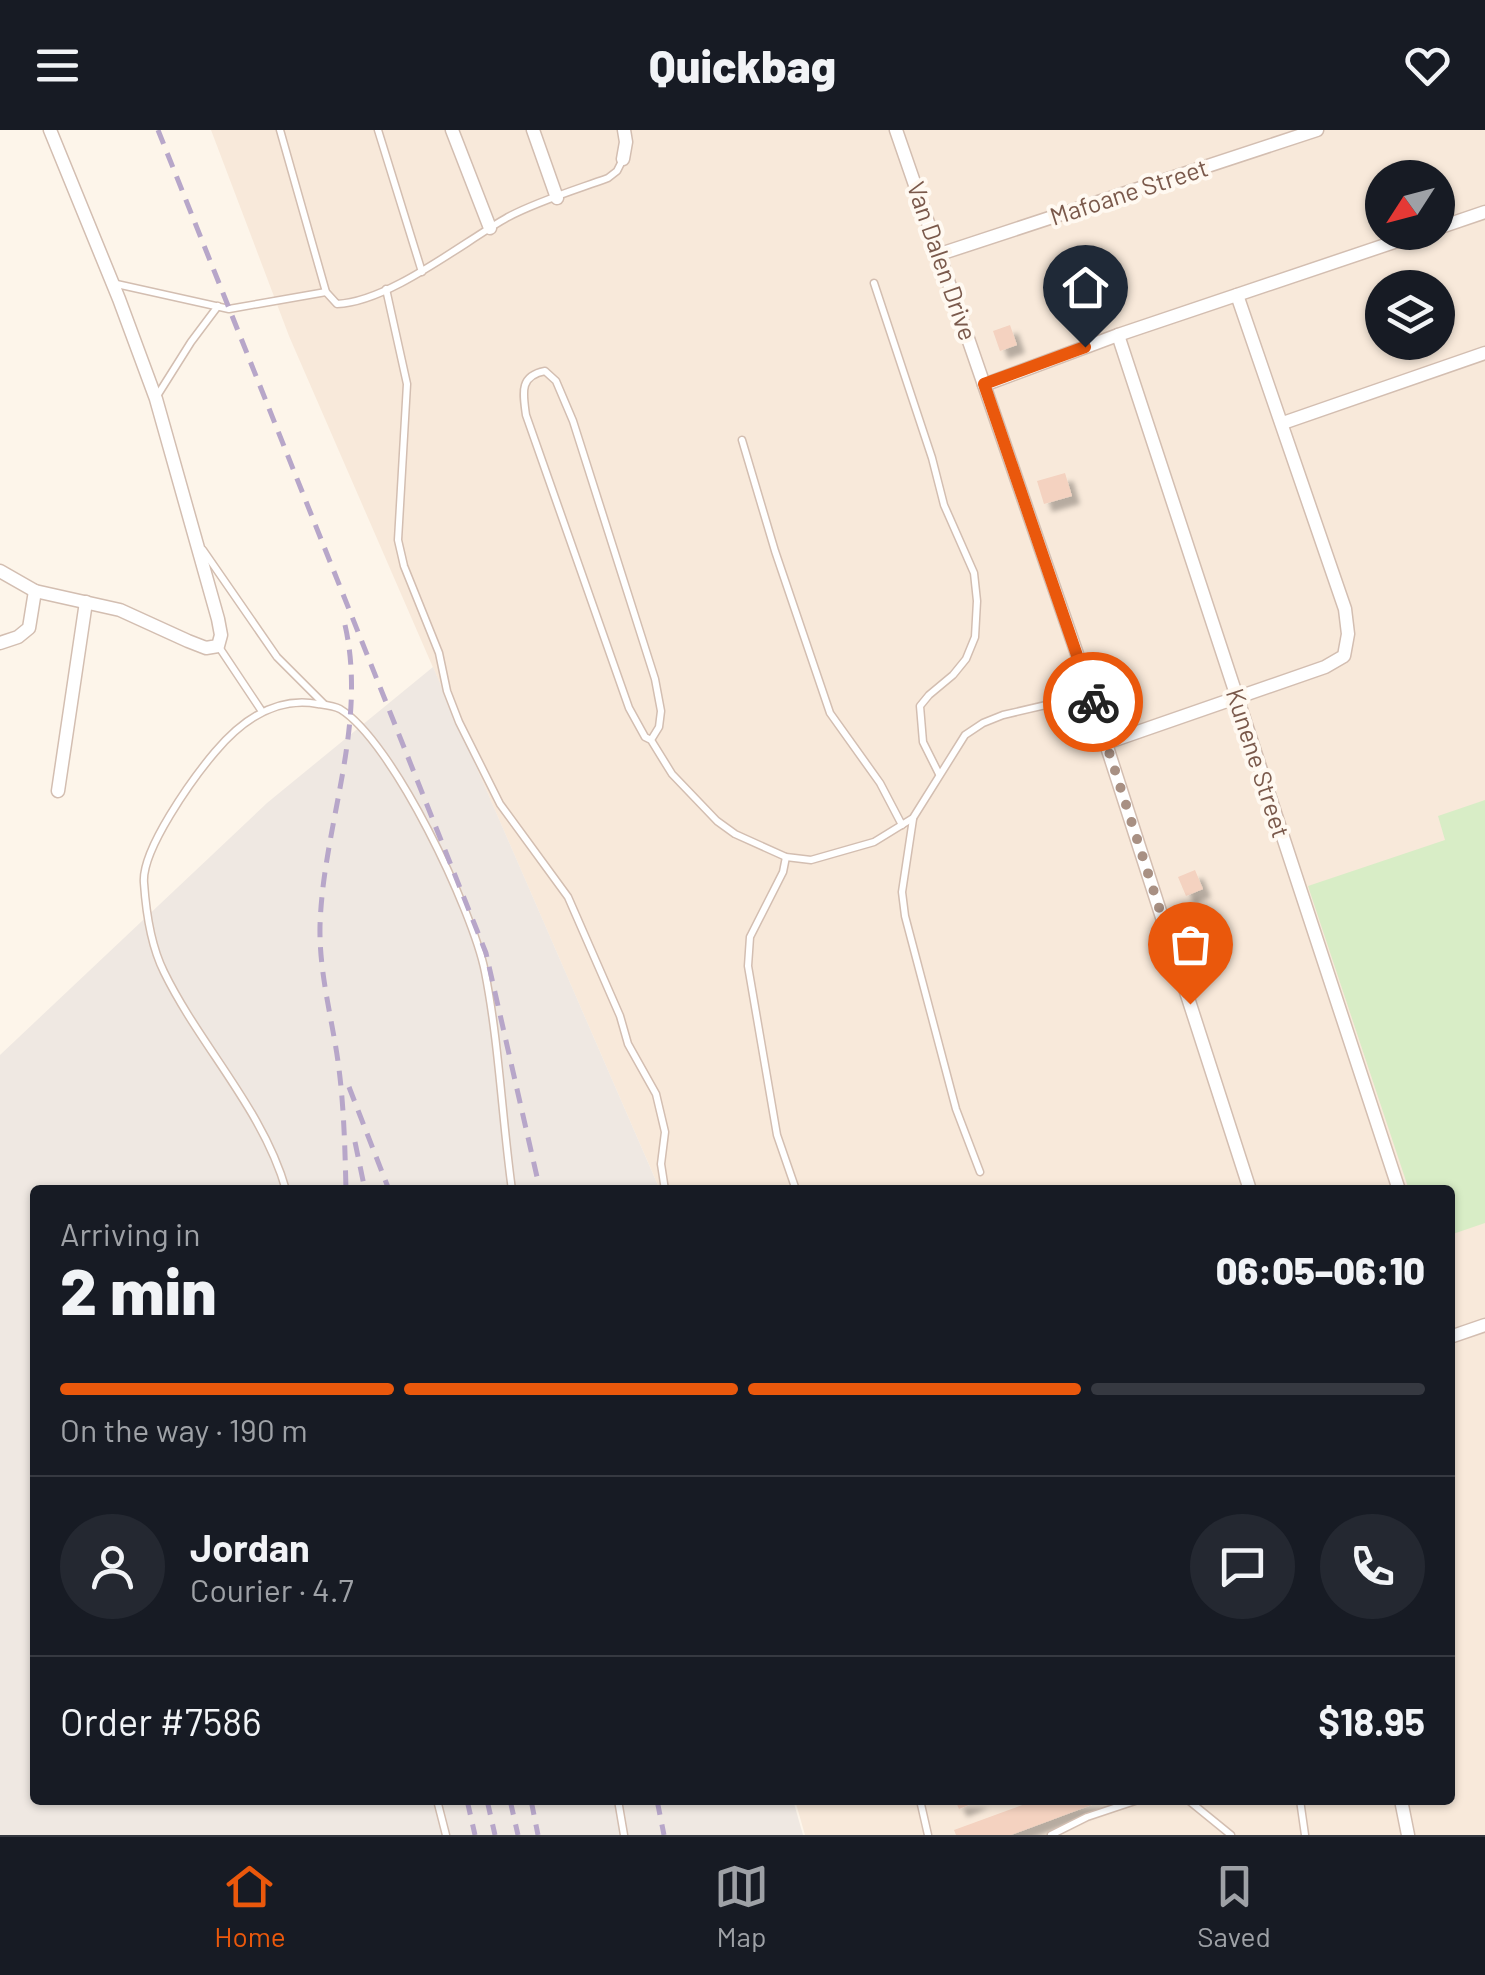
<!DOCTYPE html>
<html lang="en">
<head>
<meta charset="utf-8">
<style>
  body { margin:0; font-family:Barlow,sans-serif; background:#242831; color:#f1f3f6; height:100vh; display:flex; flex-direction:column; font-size:38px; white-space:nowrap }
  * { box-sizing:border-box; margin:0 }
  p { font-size:32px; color:#9ea1a6 }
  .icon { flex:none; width:55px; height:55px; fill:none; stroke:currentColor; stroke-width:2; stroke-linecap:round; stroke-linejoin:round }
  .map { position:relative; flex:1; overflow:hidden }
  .side { position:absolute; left:30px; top:1055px; width:1425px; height:620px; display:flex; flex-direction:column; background:#171b24; border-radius:10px; box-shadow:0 2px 8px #0004 }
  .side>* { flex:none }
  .needle { width:65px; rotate:234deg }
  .buttons { position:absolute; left:1365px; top:30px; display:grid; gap:20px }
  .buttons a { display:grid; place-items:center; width:90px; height:90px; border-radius:50%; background:#171b24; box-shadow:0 2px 8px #0004; font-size:50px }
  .pin { position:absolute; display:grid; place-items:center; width:85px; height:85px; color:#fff; margin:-102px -42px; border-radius:50% 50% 50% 0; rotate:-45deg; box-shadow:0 0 10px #0007 }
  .pin .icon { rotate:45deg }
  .courier { position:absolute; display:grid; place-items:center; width:100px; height:100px; margin:-50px; border:8px solid #ea580c; border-radius:50%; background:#fff; color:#222; box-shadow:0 2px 12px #0007 }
  .summary em { font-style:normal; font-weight:800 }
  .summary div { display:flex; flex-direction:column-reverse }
  .summary { display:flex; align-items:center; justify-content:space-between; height:170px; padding:0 30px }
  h1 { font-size:65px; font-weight:800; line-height:75px }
  .bar { display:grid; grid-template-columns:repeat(4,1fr); gap:15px 10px; align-content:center; height:120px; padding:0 30px }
  .bar i { height:12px; border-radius:8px; background:#363941 }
  .bar .active { background:#ea580c }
  .bar p { grid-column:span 4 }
  .line { display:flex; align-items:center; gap:25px; padding:0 30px; border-top:2px solid #363941 }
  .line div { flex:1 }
  .round { display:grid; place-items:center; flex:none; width:105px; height:105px; border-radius:52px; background:#242831 }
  header { display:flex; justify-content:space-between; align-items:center; height:130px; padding:0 30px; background:#171b24; font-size:45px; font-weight:800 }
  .tab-bar { display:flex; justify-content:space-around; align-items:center; height:140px; border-top:2px solid #363941; background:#171b24; font-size:28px; color:#9ea1a6 }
  .tab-bar a { display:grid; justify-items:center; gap:5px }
  .tab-bar .active { color:#ea580c }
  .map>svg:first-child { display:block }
  .residential { fill:#f8e9da; fill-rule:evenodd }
  .industrial { fill:#efe8e2 }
  .green { fill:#d8edc6 }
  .building { fill:#f4d2c0; filter:url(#shadow) }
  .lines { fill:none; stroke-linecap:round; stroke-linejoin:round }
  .lane-casing { stroke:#d3beb1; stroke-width:9 }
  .street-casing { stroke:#d3beb1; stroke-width:15 }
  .lane { stroke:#fff; stroke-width:6 }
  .street { stroke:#fff; stroke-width:12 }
  .rail { stroke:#b7a6c9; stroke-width:5; stroke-dasharray:15 10; stroke-linecap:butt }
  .done { stroke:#a89083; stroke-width:10; stroke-dasharray:0 18 }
  .route { stroke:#ea580c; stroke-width:12 }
  .labels { text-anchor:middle; stroke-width:8; stroke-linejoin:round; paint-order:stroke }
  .street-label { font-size:25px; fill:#7a594b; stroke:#fff9f1 }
</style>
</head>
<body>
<header><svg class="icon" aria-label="menu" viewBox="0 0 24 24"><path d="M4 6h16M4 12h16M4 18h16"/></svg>Quickbag<svg class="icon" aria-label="heart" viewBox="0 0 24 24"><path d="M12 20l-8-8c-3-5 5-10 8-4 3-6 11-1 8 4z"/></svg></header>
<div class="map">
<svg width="1485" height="1705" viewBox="0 0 1485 1705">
  <defs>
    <filter id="shadow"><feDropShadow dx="8" dy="8" stdDeviation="2.5" flood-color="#0004"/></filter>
  </defs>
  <rect width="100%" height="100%" fill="#fdf5ea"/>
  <path class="residential" d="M 211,0 L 1485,0 L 1485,1705 L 805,1705 L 795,1670 L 1450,1670 L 1450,1060 L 660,1060 L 289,206 ZM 1382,48 L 1438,48 L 1438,102 L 1382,102 ZM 1382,158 L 1438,158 L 1438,212 L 1382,212 Z"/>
  <polygon class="industrial" points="433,537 660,1060 35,1060 35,1670 793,1670 803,1705 0,1705 0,925 267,673"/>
  <polygon class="green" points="1485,670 1485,1093 1450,1105 1450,1060 1409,1060 1308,756 1445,710 1438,686"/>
  <g class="building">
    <polygon points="1010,195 1017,215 1000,221 993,201"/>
    <polygon points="1065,343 1072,366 1044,374 1037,351"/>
    <polygon points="1195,740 1203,759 1186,766 1178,747"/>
    <polygon points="955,1670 981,1670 959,1679"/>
    <polygon points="1036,1670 1105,1670 1011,1705 956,1705 954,1700"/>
  </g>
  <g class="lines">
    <g class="lane-casing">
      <g id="lane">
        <path d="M 280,0 L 326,162 L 337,174 C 389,172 462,113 508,87 C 538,71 575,60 608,48 L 617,41 L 622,31"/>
        <polyline points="378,0 422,142"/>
        <polyline points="112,153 229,179 326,162"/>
        <polyline points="874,153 932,328 944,375 974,443 977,471 975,507 966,529 953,545 929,565 920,576 923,612 939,644"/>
        <polyline points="386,159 407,254 398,410 404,436 439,523 447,561 459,592 500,674 568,767 620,886 628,914 656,964 665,1002 661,1034 665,1060"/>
        <polyline points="157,266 191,212 218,176"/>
        <polyline points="742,310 775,421 830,583 880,653 902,695"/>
        <polyline points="203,420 277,527 324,574"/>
        <polyline points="219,517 261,580"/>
        <path d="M 651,610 L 659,597 L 661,581 L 655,549 L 573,291 L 556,251 L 545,241 C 519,246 523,263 526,285 L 629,578 L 645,607 L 651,610 L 672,644 L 717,691 L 735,704 L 786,727 L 811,730 L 874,712 L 913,688 L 965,605 L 983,593 L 1003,585 L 1089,565"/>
        <polyline points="913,689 902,762 905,786 956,979 980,1042"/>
        <polyline points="786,727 783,742 750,807 748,836 777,1005 796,1060"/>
        <path d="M 286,1060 C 263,979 200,916 164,842 C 151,816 146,782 144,753 C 141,720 193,648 215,622 C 242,590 276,566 318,574 C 325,575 334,576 340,579 C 393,611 473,781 485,842 C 499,913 502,988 512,1060"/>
        <polyline points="437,1670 446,1705"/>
        <polyline points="618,1670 624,1705"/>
        <polyline points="920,1670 928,1705"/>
        <polyline points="1188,1670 1231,1705"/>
        <polyline points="1300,1670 1305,1705"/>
        <polyline points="1051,1705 1087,1687 1138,1670"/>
      </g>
    </g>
    <g class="street-casing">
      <g id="street">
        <polyline points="452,0 490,98"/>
        <polyline points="533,0 557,68"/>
        <polyline points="896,0 1077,524 1250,1060"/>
        <polyline points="623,29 626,12 624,0"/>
        <polyline points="1438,98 1485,82"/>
        <polyline points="940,124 1317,0"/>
        <polyline points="1118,205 1399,1060"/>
        <polyline points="984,255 1118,205 1424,102"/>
        <polyline points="1283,293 1485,223"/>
        <polyline points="0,441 35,461 120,480 188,511 206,518 218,516 221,505 218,489 156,269 119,169 50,0"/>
        <polyline points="0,513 18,507 29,498 35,461"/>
        <polyline points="1106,613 1325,537 1344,526 1348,504 1345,479 1237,165"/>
        <polyline points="58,661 86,472"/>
        <polyline points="1450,1207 1485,1195"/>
        <polyline points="1401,1670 1408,1705"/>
      </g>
    </g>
    <use href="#lane" class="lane"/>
    <use href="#street" class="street"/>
    <g class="rail">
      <polyline points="158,0 486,823 540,1060"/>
      <path d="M 345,495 C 368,596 323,695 320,796 C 319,845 333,891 339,939 C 344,979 345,1019 346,1060"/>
      <polyline points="349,957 389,1060"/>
      <polyline points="355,1012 365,1060"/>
      <polyline points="467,1670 475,1705"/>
      <polyline points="487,1670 495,1705"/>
      <polyline points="510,1670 518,1705"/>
      <polyline points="531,1670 538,1705"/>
      <polyline points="657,1670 664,1705"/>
    </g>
  </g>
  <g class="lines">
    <polyline class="done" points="1093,572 1190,874"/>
    <polyline class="route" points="1085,217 984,254 1093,572"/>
  </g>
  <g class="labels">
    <g class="street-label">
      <text transform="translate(1129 62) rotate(-18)" y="9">Mafoane Street</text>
      <text transform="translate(942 131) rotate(71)" y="9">Van Dalen Drive</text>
      <text transform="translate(1258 633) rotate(72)" y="9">Kunene Street</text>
    </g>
  </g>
</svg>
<div class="buttons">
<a><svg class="needle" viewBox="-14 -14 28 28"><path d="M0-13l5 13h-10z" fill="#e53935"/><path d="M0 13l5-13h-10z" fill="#9ea1a6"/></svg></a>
<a><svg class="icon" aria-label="layers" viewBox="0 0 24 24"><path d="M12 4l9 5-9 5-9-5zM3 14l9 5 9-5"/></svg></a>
</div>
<div class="pin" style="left:1190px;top:874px;background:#ea580c"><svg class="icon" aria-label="bag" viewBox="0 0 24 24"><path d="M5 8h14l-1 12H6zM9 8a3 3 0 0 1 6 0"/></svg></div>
<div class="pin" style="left:1085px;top:217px;background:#1f2937"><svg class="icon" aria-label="home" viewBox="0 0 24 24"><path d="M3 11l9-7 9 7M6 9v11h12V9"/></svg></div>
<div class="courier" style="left:1093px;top:572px"><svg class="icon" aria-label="bike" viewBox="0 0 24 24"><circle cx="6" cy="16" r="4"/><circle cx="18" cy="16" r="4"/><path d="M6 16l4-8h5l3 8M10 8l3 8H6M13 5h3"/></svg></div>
<section class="side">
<div class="summary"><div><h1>2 min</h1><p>Arriving in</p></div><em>06:05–06:10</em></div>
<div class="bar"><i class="active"></i><i class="active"></i><i class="active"></i><i></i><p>On the way · 190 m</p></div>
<div class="line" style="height:180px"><a class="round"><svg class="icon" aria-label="person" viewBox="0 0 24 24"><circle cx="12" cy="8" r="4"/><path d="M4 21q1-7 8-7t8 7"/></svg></a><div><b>Jordan</b><p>Courier · 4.7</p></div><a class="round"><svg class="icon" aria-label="chat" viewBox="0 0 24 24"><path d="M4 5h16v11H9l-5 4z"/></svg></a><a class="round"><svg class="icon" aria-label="phone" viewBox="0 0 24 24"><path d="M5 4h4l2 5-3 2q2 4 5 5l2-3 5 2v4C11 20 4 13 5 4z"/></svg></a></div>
<div class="line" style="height:130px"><div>Order #7586</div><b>$18.95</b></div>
</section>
</div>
<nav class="tab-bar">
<a class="active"><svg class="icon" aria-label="home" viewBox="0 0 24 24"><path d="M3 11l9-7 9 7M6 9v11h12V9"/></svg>Home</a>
<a><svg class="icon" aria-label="map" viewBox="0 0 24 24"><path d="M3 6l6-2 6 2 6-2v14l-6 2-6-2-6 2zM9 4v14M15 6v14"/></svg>Map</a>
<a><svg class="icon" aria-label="saved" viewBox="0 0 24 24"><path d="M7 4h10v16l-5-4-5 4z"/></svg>Saved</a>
</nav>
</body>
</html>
